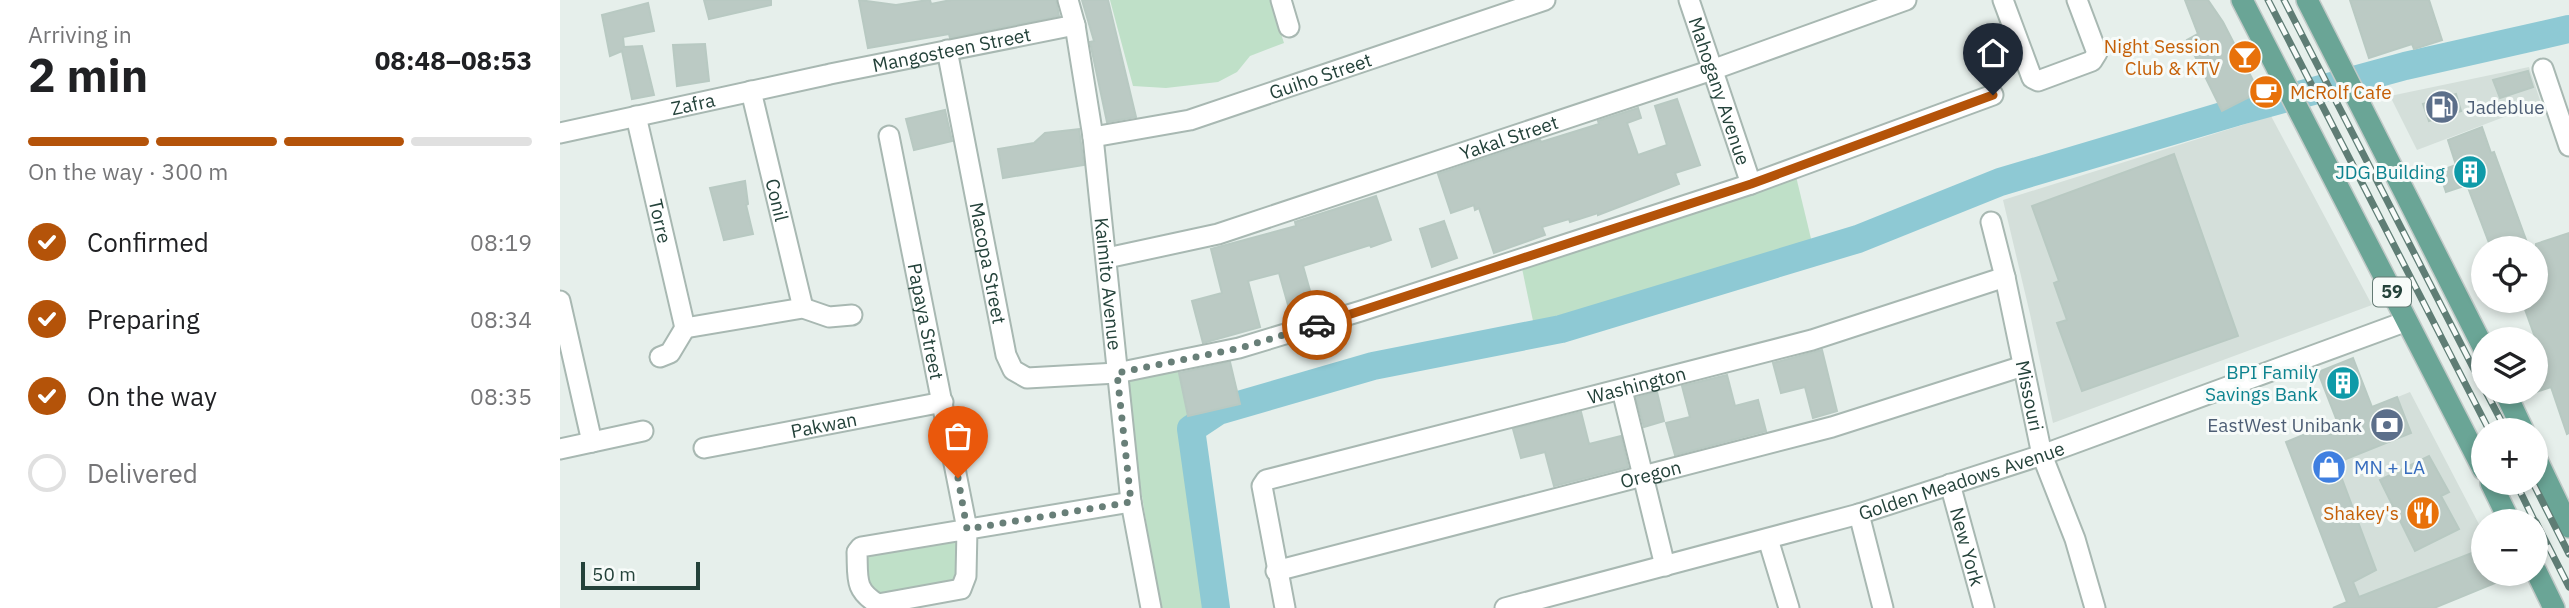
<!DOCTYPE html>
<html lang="en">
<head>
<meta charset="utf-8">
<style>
  body { margin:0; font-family:"IBM Plex Sans",sans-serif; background:#f6f6f6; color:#202124; height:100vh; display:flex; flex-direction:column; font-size:26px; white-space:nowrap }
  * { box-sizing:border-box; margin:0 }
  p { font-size:23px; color:#757577 }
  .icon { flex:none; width:38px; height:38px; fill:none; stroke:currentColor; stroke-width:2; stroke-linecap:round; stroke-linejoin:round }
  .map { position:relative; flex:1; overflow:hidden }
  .sheet { display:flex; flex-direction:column; background:#fff; width:560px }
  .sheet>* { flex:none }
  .fabs { position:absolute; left:1911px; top:236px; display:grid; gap:14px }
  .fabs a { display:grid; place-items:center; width:77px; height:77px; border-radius:50%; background:#fff; box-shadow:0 4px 10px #0003; font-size:35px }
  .scale { position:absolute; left:21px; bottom:18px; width:119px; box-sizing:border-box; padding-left:7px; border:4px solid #24423a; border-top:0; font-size:19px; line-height:24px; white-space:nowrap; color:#24423a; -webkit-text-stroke:5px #f7fbf9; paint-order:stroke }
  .pin { position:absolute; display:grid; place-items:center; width:60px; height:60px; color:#fff; margin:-72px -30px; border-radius:50% 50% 50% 0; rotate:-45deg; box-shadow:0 0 7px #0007 }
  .pin .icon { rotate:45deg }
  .courier { position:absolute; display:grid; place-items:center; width:70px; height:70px; margin:-35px; border:5px solid #b45309; border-radius:50%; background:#fff; color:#222; box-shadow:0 2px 9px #0007 }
  .headline em { font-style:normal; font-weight:700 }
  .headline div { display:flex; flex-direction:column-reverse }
  .headline { display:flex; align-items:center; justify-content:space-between; height:119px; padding:0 28px }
  h1 { font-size:46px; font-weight:700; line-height:52px }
  .bar { display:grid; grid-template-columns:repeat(4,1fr); gap:10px 7px; align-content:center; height:84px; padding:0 28px }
  .bar i { height:9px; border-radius:5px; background:#e0e0e0 }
  .bar .on { background:#b45309 }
  .bar p { grid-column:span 4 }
  ol { padding:0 28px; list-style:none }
  li { display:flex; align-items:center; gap:21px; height:77px }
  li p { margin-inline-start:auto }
  li .icon { padding:7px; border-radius:50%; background:#b45309; color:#fff; stroke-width:4 }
  li:last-child { color:#757577 }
  li i { width:38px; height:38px; border:4px solid #e0e0e0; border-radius:50% }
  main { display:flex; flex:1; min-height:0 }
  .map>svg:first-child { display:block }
  .built { fill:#d4dfda }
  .green { fill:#bfe0c8 }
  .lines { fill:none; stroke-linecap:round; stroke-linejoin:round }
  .river { stroke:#8ec9d4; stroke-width:28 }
  .building { fill:#bbcac4; stroke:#b8c9c2; stroke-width:2 }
  .minor-casing { stroke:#a8b8b2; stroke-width:23 }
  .major-casing { stroke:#c2cac8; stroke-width:24 }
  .minor { stroke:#fff; stroke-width:19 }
  .major { stroke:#6aa596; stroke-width:21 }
  .rail-casing { stroke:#5f7d75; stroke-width:7 }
  .rail { stroke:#f7fbf9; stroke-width:4.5; stroke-dasharray:13; stroke-linecap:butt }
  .done { stroke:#687f78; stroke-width:7; stroke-dasharray:0 12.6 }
  .route { stroke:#b45309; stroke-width:9 }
  .labels { text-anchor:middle; stroke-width:6; stroke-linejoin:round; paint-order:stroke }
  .shield { fill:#f7fbf9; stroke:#637a73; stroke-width:2 }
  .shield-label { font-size:18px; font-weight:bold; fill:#24423a }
  .food-label { font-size:19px; fill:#c56008; stroke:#f7fbf9; text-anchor:end }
  .street-label { font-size:19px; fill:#24423a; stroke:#f7fbf9 }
  .service-label { font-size:19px; fill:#4e5e75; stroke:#f7fbf9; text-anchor:start }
  .culture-label { font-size:19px; fill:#0d838f; stroke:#f7fbf9; text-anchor:end }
  .shop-label { font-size:19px; fill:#366cbe; stroke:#f7fbf9; text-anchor:start }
</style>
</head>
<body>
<main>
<section class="sheet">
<div class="headline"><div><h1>2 min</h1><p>Arriving in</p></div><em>08:48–08:53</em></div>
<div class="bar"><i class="on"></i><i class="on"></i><i class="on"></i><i></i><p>On the way · 300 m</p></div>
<ol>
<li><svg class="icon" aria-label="check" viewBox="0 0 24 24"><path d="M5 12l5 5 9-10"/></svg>Confirmed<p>08:19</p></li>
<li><svg class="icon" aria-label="check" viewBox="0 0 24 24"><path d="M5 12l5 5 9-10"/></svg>Preparing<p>08:34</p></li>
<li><svg class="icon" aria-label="check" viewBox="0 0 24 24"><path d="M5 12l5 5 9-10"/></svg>On the way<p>08:35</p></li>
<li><i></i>Delivered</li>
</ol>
</section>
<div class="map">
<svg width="2009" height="608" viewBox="0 0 2009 608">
  <rect width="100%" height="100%" fill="#e6efeb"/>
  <g class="built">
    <polygon points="1969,67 1981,103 1857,150 1830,96"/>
    <polygon points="1711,116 1812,305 1493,423 1470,314 1443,200"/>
    <polygon points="1850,392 1923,532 1923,574 1945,574 1946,576 1874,608 1790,608 1726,442"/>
  </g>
  <g class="green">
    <polygon points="550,0 710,0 724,43 690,56 677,72 658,82 606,88 573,86"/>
    <polygon points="1233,164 1254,251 1119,299 977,340 959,254"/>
    <polygon points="618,370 628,416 619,428 643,608 600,608 563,378"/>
    <polygon points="403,533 396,586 319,600 301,584 306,549"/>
  </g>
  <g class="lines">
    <polyline class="river" points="656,608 631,429 658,411 813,366 1001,329 1298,239 1440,182 1676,112 1845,66 2009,29"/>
  </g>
  <g class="building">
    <polygon points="144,0 211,0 211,5 149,19"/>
    <polygon points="299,0 336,5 368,0 370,0 371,4 391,0 496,0 499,16 390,38 389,34 308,48"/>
    <polygon points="522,0 548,0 576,117 547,122 530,42 534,41"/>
    <polygon points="1625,0 1648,0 1663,22 1699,92 1662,111 1627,40 1638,34"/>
    <polygon points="1790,0 1869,0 1882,40 1854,49 1852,44 1809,58"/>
    <polygon points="88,3 94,31 63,37 64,47 82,46 94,95 72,99 62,51 50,56 42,15"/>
    <polygon points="145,44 149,81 117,86 113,45"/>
    <polygon points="1968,71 1973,87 1940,98 1933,80"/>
    <polygon points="1896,94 1901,111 1869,121 1863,104"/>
    <polygon points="1117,99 1140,165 1115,173 1119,184 1038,215 1038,213 1010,222 1009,219 982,227 985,235 934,253 919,208 915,210 914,205 891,213 878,174 980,140 981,142 1039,124 1038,121 1078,108 1081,118 1067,123 1078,155 1107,145 1095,106"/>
    <polygon points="385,110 392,141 354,150 346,119"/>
    <polygon points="1922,127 1931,153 1934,152 1969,248 1931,248 1907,185 1886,192 1879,171 1896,165 1888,140"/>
    <polygon points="519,129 524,165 443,178 438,149 474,143 485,133"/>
    <polygon points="1614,154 1678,336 1522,391 1497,323 1507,320 1494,283 1499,281 1472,206"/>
    <polygon points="185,181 188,204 186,205 193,234 164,240 150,188"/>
    <polygon points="816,196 831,240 811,247 810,245 743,266 756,312 732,319 719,273 688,281 700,327 643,343 632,301 662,293 651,249 736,226 735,222"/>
    <polygon points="884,221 897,258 872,267 860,229"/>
    <polygon points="2009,233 2009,433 2007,434 1991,387 1976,392 1976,340 1962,301 1976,301 1976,244"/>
    <polygon points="1262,350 1277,411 1253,418 1245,387 1221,393 1213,363"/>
    <polygon points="1793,358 1812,407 1837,397 1851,433 1776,463 1816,570 1793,582 1799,597 1917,551 1923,562 1923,574 1930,574 1935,583 1874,608 1773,608 1787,602 1726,442 1777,421 1758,372"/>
    <polygon points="670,362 680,404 628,416 619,373"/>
    <polygon points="1167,375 1175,406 1198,400 1206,431 1115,455 1106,423 1130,417 1122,386"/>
    <polygon points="1097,392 1104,421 1084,427 1076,398"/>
    <polygon points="1021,412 1029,444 1061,436 1068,467 994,486 985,452 961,458 953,429"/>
    <polygon points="1869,456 1889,492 1881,496 1899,529 1855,551 1820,480"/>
  </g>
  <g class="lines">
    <g class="minor-casing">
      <g id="minor">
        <path id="s1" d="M 508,0 L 515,25 L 533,137 L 571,502 L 591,608"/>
        <polyline points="721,0 729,27"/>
        <path id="s2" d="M 1129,0 L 1191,184"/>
        <polyline points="1443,0 1472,78 1478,81 1532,61 1537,53 1517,0"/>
        <path id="s3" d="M 387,50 L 446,355 L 453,370 L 467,378 L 557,373 L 679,348 L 801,311 L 1191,184 L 1433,95"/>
        <polyline points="1983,69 2009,146"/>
        <path id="s4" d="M 270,74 L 515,25"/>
        <path id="s5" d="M 191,91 L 243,308"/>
        <path id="s6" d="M 76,116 L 125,328"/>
        <path id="s7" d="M 0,133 L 266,75"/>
        <path id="s8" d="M 329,136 L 407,529 L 406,576 L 401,589 L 318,604 C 294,590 298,578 297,552 L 301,547 L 571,502"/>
        <path id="s9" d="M 533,137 L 630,120 L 985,0"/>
        <path id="s10" d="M 1431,222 L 1445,277 L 1482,455 L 1515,539 L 1535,608"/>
        <path id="s11" d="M 547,258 L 658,234 L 1152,70 L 1346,0"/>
        <polyline points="0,301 32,442"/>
        <polyline points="125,328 243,308 269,317 292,315"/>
        <polyline points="100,357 110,353 125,328"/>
        <polyline points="1062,390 1105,566"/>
        <path id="s12" d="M 144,448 L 383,402"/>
        <polyline points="0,449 83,431"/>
        <path id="s13" d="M 1390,484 L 1424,608"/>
        <polyline points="1299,514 1323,608"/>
        <polyline points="1208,539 1229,608"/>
        <path id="s14" d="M 716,571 L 1272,427 L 1463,366"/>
        <path id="s15" d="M 725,608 L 702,486 L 706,480 L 1252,340 L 1445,277"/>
        <path id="s16" d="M 945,608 L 1299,514 L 1482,455 L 1847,321"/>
      </g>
    </g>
    <g class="major-casing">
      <g id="major">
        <polyline points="1682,0 1923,469"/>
        <polyline points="1747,0 1923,347"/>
        <polyline points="1945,392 1963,430"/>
        <polyline points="1976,458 2009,527"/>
        <polyline points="1931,483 1950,522"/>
        <polyline points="1976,571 1994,608"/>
      </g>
    </g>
    <use href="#minor" class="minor"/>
    <use href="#major" class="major"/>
    <g class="rail-casing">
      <g id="rail">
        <polyline points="1708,0 1929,430"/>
        <polyline points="1724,0 1923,387"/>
        <polyline points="1926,392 1946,430"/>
        <polyline points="1956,483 1975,522"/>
        <polyline points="1973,483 2009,554"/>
        <polyline points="1976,522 2009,587"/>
      </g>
    </g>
    <use href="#rail" class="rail"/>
  </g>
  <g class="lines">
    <polyline class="done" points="398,478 407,529 571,502 557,373 680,348 757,325"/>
    <polyline class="route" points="757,325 1191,184 1433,95"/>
  </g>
  <defs>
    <g id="bar-disc" transform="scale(1.75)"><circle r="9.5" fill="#e8710a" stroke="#f7fbf9"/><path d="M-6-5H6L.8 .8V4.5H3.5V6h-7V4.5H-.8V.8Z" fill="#fff"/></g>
    <g id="cafe-disc" transform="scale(1.75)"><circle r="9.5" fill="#e8710a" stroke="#f7fbf9"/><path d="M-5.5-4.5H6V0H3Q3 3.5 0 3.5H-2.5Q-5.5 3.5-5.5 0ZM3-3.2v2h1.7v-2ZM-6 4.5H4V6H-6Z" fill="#fff"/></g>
    <g id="fuel-disc" transform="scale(1.75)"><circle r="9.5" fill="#5c6f8a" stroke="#f7fbf9"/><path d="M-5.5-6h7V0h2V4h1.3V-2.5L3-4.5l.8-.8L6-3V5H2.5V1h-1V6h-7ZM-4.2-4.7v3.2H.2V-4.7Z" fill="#fff"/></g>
    <g id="building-disc" transform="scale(1.75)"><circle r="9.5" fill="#0f9aa8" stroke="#f7fbf9"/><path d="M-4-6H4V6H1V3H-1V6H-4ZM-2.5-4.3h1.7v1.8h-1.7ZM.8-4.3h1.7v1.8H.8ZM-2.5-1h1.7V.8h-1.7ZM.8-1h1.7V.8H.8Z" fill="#fff"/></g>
    <g id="bank-disc" transform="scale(1.75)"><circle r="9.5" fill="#5c6f8a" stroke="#f7fbf9"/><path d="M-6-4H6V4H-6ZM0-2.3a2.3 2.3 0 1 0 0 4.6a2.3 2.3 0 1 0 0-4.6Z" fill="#fff"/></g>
    <g id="shop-disc" transform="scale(1.75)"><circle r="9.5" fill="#3f7fe0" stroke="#f7fbf9"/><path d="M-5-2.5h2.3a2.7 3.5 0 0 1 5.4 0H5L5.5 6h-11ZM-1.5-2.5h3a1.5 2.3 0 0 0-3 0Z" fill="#fff"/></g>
    <g id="restaurant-disc" transform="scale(1.75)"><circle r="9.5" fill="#e8710a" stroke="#f7fbf9"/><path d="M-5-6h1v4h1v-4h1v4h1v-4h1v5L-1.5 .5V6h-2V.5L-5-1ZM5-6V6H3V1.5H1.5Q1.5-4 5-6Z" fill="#fff"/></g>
  </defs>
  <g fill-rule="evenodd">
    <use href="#bar-disc" x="1685" y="57"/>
    <use href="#cafe-disc" x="1706" y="92"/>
    <use href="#fuel-disc" x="1882" y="107"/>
    <use href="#building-disc" x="1910" y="172"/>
    <use href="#building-disc" x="1783" y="383"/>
    <use href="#bank-disc" x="1827" y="425"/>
    <use href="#shop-disc" x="1769" y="467"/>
    <use href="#restaurant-disc" x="1863" y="513"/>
  </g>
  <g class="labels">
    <rect class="shield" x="1813" y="277.5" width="38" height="29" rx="5"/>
    <g class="shield-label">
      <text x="1832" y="298">59</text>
    </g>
    <g class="food-label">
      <text x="1660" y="53">Night Session<tspan x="1660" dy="22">Club &amp; KTV</tspan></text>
      <text x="1730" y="99" text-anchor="start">McRolf Cafe</text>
      <text x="1839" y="520">Shakey's</text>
    </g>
    <g class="street-label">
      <text dy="7" stroke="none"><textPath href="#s4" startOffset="124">Mangosteen Street</textPath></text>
      <text dy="7" stroke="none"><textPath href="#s9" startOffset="236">Guiho Street</textPath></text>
      <text dy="7" stroke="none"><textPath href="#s2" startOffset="96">Mahogany Avenue</textPath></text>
      <text dy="7" stroke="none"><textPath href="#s7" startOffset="136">Zafra</textPath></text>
      <text dy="7" stroke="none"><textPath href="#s11" startOffset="420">Yakal Street</textPath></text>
      <text dy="7" stroke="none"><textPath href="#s5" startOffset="112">Conil</textPath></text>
      <text dy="7" stroke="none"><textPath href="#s6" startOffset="108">Torre</textPath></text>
      <text dy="7" stroke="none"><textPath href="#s3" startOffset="217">Macopa Street</textPath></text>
      <text dy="7" stroke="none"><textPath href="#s1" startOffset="287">Kaimito Avenue</textPath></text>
      <text dy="7" stroke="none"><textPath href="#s8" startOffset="189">Papaya Street</textPath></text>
      <text dy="7" stroke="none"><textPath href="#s15" startOffset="514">Washington</textPath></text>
      <text dy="7" stroke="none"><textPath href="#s10" startOffset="178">Missouri</textPath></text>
      <text dy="7" stroke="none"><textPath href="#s12" startOffset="122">Pakwan</textPath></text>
      <text dy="7" stroke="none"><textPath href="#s14" startOffset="387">Oregon</textPath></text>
      <text dy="7" stroke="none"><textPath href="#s16" startOffset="474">Golden Meadows Avenue</textPath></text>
      <text dy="7" stroke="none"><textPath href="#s13" startOffset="65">New York</textPath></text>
    </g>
    <g class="service-label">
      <text x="1906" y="114">Jadeblue</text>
      <text x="1802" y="432" text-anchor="end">EastWest Unibank</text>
    </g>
    <g class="culture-label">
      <text x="1885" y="179">JDG Building</text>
      <text x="1758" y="379">BPI Family<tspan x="1758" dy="22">Savings Bank</tspan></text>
    </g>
    <g class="shop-label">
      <text x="1794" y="474">MN + LA</text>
    </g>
  </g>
</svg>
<div class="fabs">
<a><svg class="icon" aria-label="locate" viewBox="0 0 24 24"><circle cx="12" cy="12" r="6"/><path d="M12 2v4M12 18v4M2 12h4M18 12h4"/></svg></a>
<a><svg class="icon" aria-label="layers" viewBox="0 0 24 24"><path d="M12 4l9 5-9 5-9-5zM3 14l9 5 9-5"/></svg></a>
<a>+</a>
<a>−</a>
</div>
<div class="scale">50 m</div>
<div class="pin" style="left:398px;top:478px;background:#ea580c"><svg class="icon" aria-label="bag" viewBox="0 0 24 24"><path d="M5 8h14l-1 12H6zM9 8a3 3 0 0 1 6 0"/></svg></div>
<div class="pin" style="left:1433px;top:95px;background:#1f2937"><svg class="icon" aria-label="home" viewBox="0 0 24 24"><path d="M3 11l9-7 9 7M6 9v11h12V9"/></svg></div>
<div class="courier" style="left:757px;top:325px"><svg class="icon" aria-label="car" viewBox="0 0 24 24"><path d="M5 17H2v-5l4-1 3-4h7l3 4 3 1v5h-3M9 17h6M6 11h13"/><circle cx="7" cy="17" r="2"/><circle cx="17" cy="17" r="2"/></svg></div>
</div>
</main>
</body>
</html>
